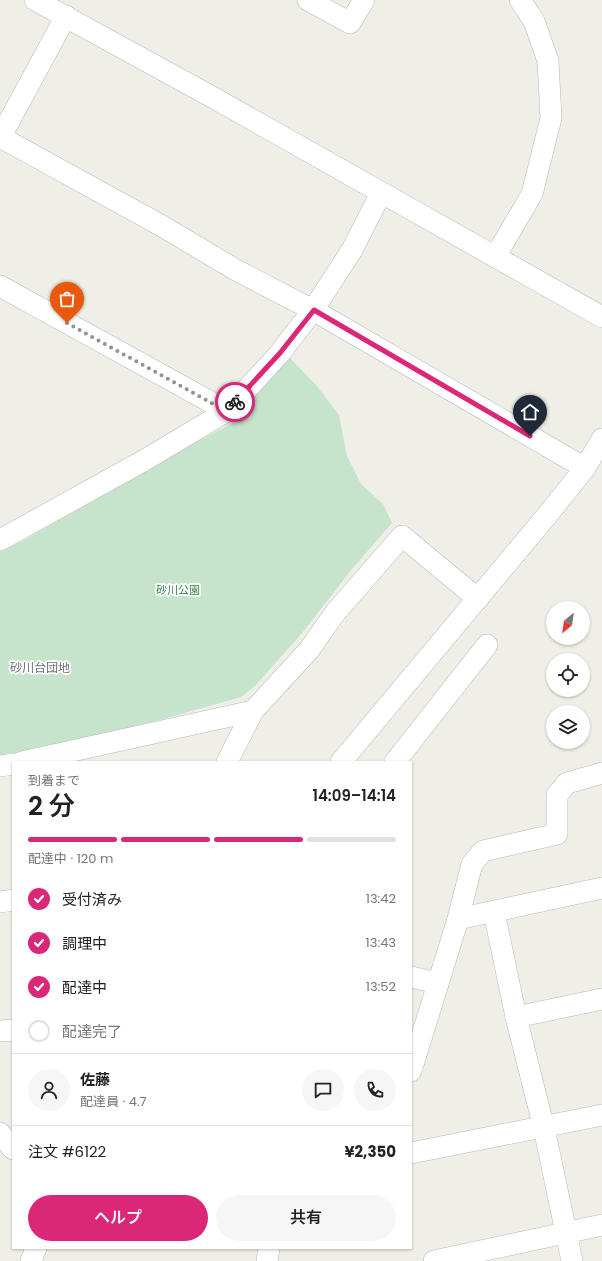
<!DOCTYPE html>
<html lang="ja">
<head>
<meta charset="utf-8">
<style>
  body { margin:0; font-family:Poppins,"Noto Sans JP",sans-serif; background:#f6f6f6; color:#222; height:100vh; display:flex; flex-direction:column; font-size:15px; white-space:nowrap }
  * { box-sizing:border-box; margin:0 }
  p { font-size:13px; color:#767676 }
  .icon { flex:none; width:22px; height:22px; fill:none; stroke:currentColor; stroke-width:2; stroke-linecap:round; stroke-linejoin:round }
  .map { position:relative; flex:1; overflow:hidden }
  .panel { position:absolute; left:12px; top:761px; width:400px; height:488px; display:flex; flex-direction:column; background:#fff; border-radius:0px; box-shadow:0 1px 3px #0004 }
  .panel>* { flex:none }
  .needle { width:26px; rotate:209deg }
  .tools { position:absolute; left:546px; top:601px; display:grid; gap:8px }
  .tools a { display:grid; place-items:center; width:44px; height:44px; border-radius:50%; background:#fff; box-shadow:0 1px 3px #0004; font-size:20px }
  .pin { position:absolute; display:grid; place-items:center; width:34px; height:34px; color:#fff; margin:-41px -17px; border-radius:50% 50% 50% 0; rotate:-45deg; box-shadow:0 0 4px #0007 }
  .pin .icon { rotate:45deg }
  .courier { position:absolute; display:grid; place-items:center; width:40px; height:40px; margin:-20px; border:3px solid #db2777; border-radius:50%; background:#fff; color:#222; box-shadow:0 1px 5px #0007 }
  .overview em { font-style:normal; font-weight:600 }
  .overview div { display:flex; flex-direction:column-reverse }
  .overview { display:flex; align-items:center; justify-content:space-between; height:68px; padding:0 16px }
  h1 { font-size:26px; font-weight:600; line-height:30px }
  .bar { display:grid; grid-template-columns:repeat(4,1fr); gap:6px 4px; align-content:center; height:48px; padding:0 16px }
  .bar i { height:5px; border-radius:3px; background:#e0e0e0 }
  .bar .on { background:#db2777 }
  .bar p { grid-column:span 4 }
  .line { display:flex; align-items:center; gap:10px; padding:0 16px; border-top:1px solid #e0e0e0 }
  .line div { flex:1 }
  .round { display:grid; place-items:center; flex:none; width:42px; height:42px; border-radius:21px; background:#f6f6f6 }
  ol { padding:0 16px; list-style:none }
  li { display:flex; align-items:center; gap:12px; height:44px }
  li p { margin-inline-start:auto }
  li .icon { padding:4px; border-radius:50%; background:#db2777; color:#fff; stroke-width:4 }
  li:last-child { color:#767676 }
  li i { width:22px; height:22px; border:2px solid #e0e0e0; border-radius:50% }
  .action { display:flex; gap:8px; margin-top:auto; padding:8px 16px }
  .action a { flex:1; height:46px; border-radius:24px; background:#db2777; color:#fff; font-size:16px; font-weight:600; line-height:46px; text-align:center }
  .action a+a { background:#f6f6f6; color:#222 }
  .map>svg:first-child { display:block }
  .green { fill:#c6e4cc }
  .lines { fill:none; stroke-linecap:round; stroke-linejoin:round }
  .street-casing { stroke:#b7b8bc; stroke-width:22 }
  .street { stroke:#fff; stroke-width:21 }
  .done { stroke:#919293; stroke-width:4; stroke-dasharray:0 7.2 }
  .route { stroke:#db2777; stroke-width:5 }
  .labels { text-anchor:middle; stroke-width:3.5; stroke-linejoin:round; paint-order:stroke }
  .park-label { font-size:11px; fill:#3c804c; stroke:#fff }
  .neighbourhood-label { font-size:12px; fill:#6f7278; stroke:#fff }
</style>
</head>
<body>
<div class="map">
<svg width="602" height="1261" viewBox="0 0 602 1261">
  <rect width="100%" height="100%" fill="#efefe7"/>
  <polygon class="green" points="289,357 316,385 339,415 347,456 361,484 383,504 392,523 352,569 302,633 255,686 241,697 160,720 0,758 0,551 23,541 165,458 231,424"/>
  <g class="lines">
    <g class="street-casing">
      <g id="street">
        <polyline points="35,0 214,98 602,317"/>
        <polyline points="308,0 350,23 364,0"/>
        <polyline points="0,137 162,226 236,270 313,310 585,468"/>
        <polyline points="0,138 66,16"/>
        <polyline points="495,257 532,194 551,118 548,61 534,21 520,0"/>
        <polyline points="0,286 227,411"/>
        <polyline points="0,540 143,461 227,411 280,353 313,310 352,250 381,193"/>
        <polyline points="22,762 253,711"/>
        <polyline points="227,762 253,711 309,650 335,613 402,536 478,599"/>
        <polyline points="341,762 549,513 585,468 602,439"/>
        <polyline points="395,762 487,645"/>
        <polyline points="0,766 13,764"/>
        <polyline points="0,902 13,900"/>
        <polyline points="494,912 516,1017 544,1128 572,1261"/>
        <polyline points="458,919 472,864 483,851 557,834 557,795 567,783 602,773"/>
        <polyline points="411,977 438,983"/>
        <polyline points="516,1017 602,999"/>
        <polyline points="0,1031 13,1030"/>
        <polyline points="411,1071 458,919 602,888"/>
        <polyline points="0,1133 13,1149"/>
        <polyline points="411,1153 602,1115"/>
        <polyline points="31,1261 36,1248"/>
        <polyline points="267,1261 269,1248"/>
        <polyline points="434,1261 602,1225"/>
      </g>
    </g>
    <use href="#street" class="street"/>
  </g>
  <g class="lines">
    <polyline class="done" points="67,323 226,411 235,402"/>
    <polyline class="route" points="235,402 280,353 314,310 530,436"/>
  </g>
  <g class="labels">
    <g class="park-label">
      <text x="178" y="594">砂川公園</text>
    </g>
    <g class="neighbourhood-label">
      <text x="40" y="672">砂川台団地</text>
    </g>
  </g>
</svg>
<div class="tools">
<a><svg class="needle" viewBox="-14 -14 28 28"><path d="M0-13l5 13h-10z" fill="#e53935"/><path d="M0 13l5-13h-10z" fill="#767676"/></svg></a>
<a><svg class="icon" aria-label="locate" viewBox="0 0 24 24"><circle cx="12" cy="12" r="6"/><path d="M12 2v4M12 18v4M2 12h4M18 12h4"/></svg></a>
<a><svg class="icon" aria-label="layers" viewBox="0 0 24 24"><path d="M12 4l9 5-9 5-9-5zM3 14l9 5 9-5"/></svg></a>
</div>
<div class="pin" style="left:67px;top:323px;background:#ea580c"><svg class="icon" aria-label="bag" viewBox="0 0 24 24"><path d="M5 8h14l-1 12H6zM9 8a3 3 0 0 1 6 0"/></svg></div>
<div class="pin" style="left:530px;top:436px;background:#1f2937"><svg class="icon" aria-label="home" viewBox="0 0 24 24"><path d="M3 11l9-7 9 7M6 9v11h12V9"/></svg></div>
<div class="courier" style="left:235px;top:402px"><svg class="icon" aria-label="bike" viewBox="0 0 24 24"><circle cx="6" cy="16" r="4"/><circle cx="18" cy="16" r="4"/><path d="M6 16l4-8h5l3 8M10 8l3 8H6M13 5h3"/></svg></div>
<section class="panel">
<div class="overview"><div><h1>2 分</h1><p>到着まで</p></div><em>14:09–14:14</em></div>
<div class="bar"><i class="on"></i><i class="on"></i><i class="on"></i><i></i><p>配達中 · 120 m</p></div>
<ol>
<li><svg class="icon" aria-label="check" viewBox="0 0 24 24"><path d="M5 12l5 5 9-10"/></svg>受付済み<p>13:42</p></li>
<li><svg class="icon" aria-label="check" viewBox="0 0 24 24"><path d="M5 12l5 5 9-10"/></svg>調理中<p>13:43</p></li>
<li><svg class="icon" aria-label="check" viewBox="0 0 24 24"><path d="M5 12l5 5 9-10"/></svg>配達中<p>13:52</p></li>
<li><i></i>配達完了</li>
</ol>
<div class="line" style="height:72px"><a class="round"><svg class="icon" aria-label="person" viewBox="0 0 24 24"><circle cx="12" cy="8" r="4"/><path d="M4 21q1-7 8-7t8 7"/></svg></a><div><b>佐藤</b><p>配達員 · 4.7</p></div><a class="round"><svg class="icon" aria-label="chat" viewBox="0 0 24 24"><path d="M4 5h16v11H9l-5 4z"/></svg></a><a class="round"><svg class="icon" aria-label="phone" viewBox="0 0 24 24"><path d="M5 4h4l2 5-3 2q2 4 5 5l2-3 5 2v4C11 20 4 13 5 4z"/></svg></a></div>
<div class="line" style="height:52px"><div>注文 #6122</div><b>¥2,350</b></div>
<div class="action"><a>ヘルプ</a><a>共有</a></div>
</section>
</div>
</body>
</html>
